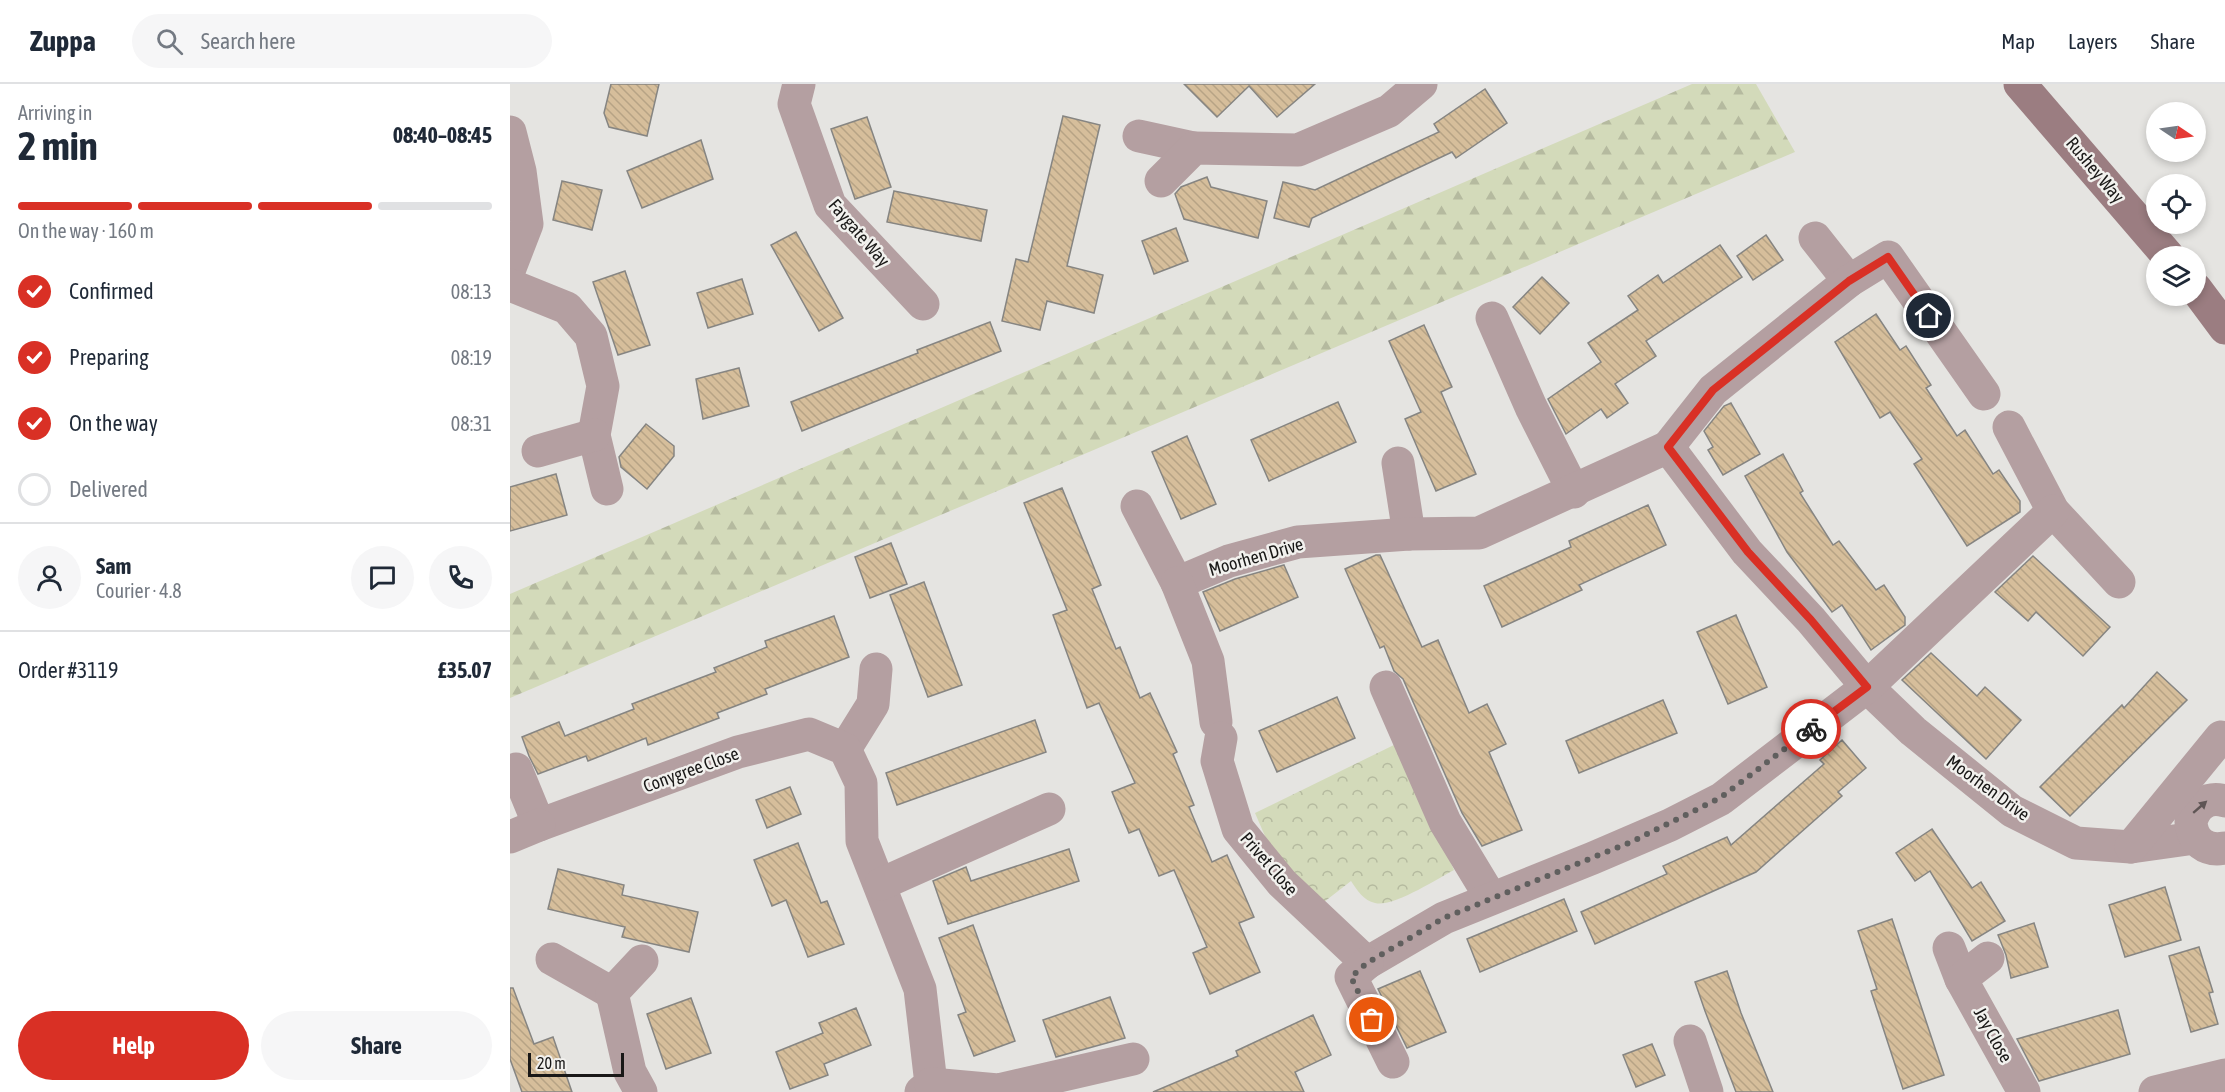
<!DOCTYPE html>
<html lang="en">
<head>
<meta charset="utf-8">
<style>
  body { margin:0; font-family:"Asap Condensed",sans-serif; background:#f6f6f7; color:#1f2937; height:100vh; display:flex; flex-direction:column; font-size:22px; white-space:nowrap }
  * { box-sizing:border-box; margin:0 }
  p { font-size:20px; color:#747a83 }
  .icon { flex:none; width:33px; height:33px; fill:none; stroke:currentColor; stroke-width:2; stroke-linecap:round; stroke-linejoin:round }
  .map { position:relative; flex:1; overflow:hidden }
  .side { display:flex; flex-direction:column; background:#fff; width:510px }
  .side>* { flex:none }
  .needle { width:39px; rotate:103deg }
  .fabs { position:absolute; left:1636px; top:18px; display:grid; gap:12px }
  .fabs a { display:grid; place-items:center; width:60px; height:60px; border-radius:50%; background:#fff; box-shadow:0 3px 9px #0003; font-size:30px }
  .scale { position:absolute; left:18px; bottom:15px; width:96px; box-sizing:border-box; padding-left:6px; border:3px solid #191817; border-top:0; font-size:16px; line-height:21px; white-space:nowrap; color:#191817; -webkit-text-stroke:4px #f2f1ee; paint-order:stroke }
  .pin { position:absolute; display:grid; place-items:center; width:51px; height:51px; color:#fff; margin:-26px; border:3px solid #fff; border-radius:50%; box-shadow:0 2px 6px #0007 }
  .courier { position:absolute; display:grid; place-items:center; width:60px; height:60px; margin:-30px; border:4px solid #d93025; border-radius:50%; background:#fff; color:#222; box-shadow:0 2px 8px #0007 }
  .head em { font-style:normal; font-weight:700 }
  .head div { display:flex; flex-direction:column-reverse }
  .head { display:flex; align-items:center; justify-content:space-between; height:102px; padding:0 18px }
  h1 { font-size:39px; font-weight:700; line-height:45px }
  .bar { display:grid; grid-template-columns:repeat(4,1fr); gap:9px 6px; align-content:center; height:72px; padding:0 18px }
  .bar i { height:8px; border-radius:4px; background:#e0e1e3 }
  .bar .on { background:#d93025 }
  .bar p { grid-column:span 4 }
  .line { display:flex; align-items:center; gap:15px; padding:0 18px; border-top:2px solid #e0e1e3 }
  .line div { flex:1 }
  .round { display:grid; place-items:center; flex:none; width:63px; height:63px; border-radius:32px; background:#f6f6f7 }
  ol { padding:0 18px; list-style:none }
  li { display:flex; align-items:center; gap:18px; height:66px }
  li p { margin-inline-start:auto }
  li .icon { padding:6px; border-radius:50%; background:#d93025; color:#fff; stroke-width:4 }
  li:last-child { color:#747a83 }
  li i { width:33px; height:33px; border:3px solid #e0e1e3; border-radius:50% }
  .cta { display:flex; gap:12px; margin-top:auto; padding:12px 18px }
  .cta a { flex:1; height:69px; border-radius:36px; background:#d93025; color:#fff; font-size:24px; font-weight:700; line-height:69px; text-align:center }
  .cta a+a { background:#f6f6f7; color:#1f2937 }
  header { display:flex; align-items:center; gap:36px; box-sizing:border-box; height:84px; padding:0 30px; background:#fff; border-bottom:2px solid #e0e1e3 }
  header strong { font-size:28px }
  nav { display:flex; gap:33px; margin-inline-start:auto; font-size:21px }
  .search { width:420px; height:54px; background:#f6f6f7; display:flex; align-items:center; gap:15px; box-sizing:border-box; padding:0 21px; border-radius:33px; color:#747a83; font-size:22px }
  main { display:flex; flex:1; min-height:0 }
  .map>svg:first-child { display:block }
  .forest { fill:url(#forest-firs) }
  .park { fill:url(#park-crowns) }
  .building { fill:url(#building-back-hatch); stroke:#868582; stroke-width:1.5 }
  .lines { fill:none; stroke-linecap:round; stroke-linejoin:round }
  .street { stroke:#b49fa1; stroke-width:33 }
  .secondary { stroke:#9b7d81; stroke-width:33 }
  .oneway { fill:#5f5555 }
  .done { stroke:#605f5e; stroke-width:6; stroke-dasharray:0 10.8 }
  .route { stroke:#d93025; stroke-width:8 }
  .labels { text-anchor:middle; stroke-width:5; stroke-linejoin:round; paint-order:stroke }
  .street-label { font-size:18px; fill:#191817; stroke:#f2f1ee }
</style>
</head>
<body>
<header>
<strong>Zuppa</strong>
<div class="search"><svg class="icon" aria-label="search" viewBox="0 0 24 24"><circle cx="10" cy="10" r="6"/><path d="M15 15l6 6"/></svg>Search here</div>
<nav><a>Map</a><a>Layers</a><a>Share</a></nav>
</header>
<main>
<section class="side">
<div class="head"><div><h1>2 min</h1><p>Arriving in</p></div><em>08:40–08:45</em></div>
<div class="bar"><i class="on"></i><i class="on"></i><i class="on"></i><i></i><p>On the way · 160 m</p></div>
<ol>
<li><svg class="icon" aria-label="check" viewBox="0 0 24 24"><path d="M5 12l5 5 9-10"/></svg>Confirmed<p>08:13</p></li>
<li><svg class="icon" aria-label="check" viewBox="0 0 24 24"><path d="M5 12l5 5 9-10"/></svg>Preparing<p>08:19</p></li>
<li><svg class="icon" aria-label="check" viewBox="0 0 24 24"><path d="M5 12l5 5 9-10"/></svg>On the way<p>08:31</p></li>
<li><i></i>Delivered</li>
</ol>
<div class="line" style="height:108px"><a class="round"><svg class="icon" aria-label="person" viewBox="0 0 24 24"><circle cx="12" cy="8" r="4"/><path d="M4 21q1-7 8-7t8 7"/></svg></a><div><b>Sam</b><p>Courier · 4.8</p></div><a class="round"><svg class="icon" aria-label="chat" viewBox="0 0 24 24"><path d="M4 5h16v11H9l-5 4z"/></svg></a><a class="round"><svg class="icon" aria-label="phone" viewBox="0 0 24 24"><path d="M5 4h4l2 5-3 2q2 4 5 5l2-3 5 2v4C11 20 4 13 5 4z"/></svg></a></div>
<div class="line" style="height:78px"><div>Order #3119</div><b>£35.07</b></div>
<div class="cta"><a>Help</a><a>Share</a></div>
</section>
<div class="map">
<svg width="1715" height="1008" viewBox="0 0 1715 1008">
  <defs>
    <pattern id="forest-firs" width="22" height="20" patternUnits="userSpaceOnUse" patternTransform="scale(1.5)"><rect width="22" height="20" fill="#d3daba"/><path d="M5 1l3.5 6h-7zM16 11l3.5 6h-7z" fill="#b5ba9f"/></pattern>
    <pattern id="park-crowns" width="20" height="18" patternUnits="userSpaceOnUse" patternTransform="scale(1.5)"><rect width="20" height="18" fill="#d3daba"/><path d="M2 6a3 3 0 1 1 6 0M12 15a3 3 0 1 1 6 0" fill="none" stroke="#b5ba9f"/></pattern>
    <pattern id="building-back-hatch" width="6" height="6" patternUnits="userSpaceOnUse" patternTransform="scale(1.5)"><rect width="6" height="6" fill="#d6be9b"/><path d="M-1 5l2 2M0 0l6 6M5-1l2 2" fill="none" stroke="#b7a385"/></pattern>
  </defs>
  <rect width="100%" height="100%" fill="#e5e4e1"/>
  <polygon class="forest" points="1182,0 1246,0 1285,68 0,614 0,510"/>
  <path class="park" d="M 888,659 L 944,786 C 927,795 882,824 865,819 C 854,817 847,806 841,797 L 814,818 L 774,796 L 745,729 Z"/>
  <g class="building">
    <polygon points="101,0 149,0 137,52 99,43 94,29"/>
    <polygon points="674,0 805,0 767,33 739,2 707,33"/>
    <polygon points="975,5 997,39 946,74 942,68 802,134 799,143 764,134 773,98 805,106 856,82 929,48 924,40"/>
    <polygon points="553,32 590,41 557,182 593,191 584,229 537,217 530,246 492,237 506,175 518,178"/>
    <polygon points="357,33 381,103 345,115 321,45"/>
    <polygon points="191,56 203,95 132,124 117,87"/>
    <polygon points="697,93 701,103 757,117 748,154 674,135 665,110 671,103"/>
    <polygon points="52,97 92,106 82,146 43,136"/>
    <polygon points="384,107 477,126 471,157 377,138"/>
    <polygon points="666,144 678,177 644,190 632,157"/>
    <polygon points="286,148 333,234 309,247 261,161"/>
    <polygon points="1256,151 1273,176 1243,196 1227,172"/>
    <polygon points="1210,161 1232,193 1136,257 1146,272 1105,300 1118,319 1097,334 1091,325 1056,350 1038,315 1091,278 1078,259 1128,226 1118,212 1148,191 1153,199"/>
    <polygon points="115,187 140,261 108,271 83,198"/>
    <polygon points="1032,193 1059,219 1030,250 1003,223"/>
    <polygon points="232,195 243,230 198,244 187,209"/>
    <polygon points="1366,230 1390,266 1396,262 1421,301 1416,304 1447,352 1455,346 1483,390 1489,386 1510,417 1510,428 1457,462 1404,380 1412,375 1380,328 1370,334 1325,258"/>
    <polygon points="480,238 491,267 292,347 281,318 408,269 407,266"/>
    <polygon points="914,241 942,303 931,308 966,390 926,407 895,335 911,328 879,257"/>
    <polygon points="229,284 239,322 193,335 186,295"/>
    <polygon points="828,318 846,358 759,397 741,356"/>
    <polygon points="1221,319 1250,370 1213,391 1198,366 1203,363 1194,347 1214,322"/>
    <polygon points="136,340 164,362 164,372 137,405 111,383 109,373"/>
    <polygon points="677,352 706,420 671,435 642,368"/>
    <polygon points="1273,370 1293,407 1290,409 1323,461 1329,457 1366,506 1374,501 1395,533 1395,541 1361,566 1332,521 1322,528 1277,468 1235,392"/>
    <polygon points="46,390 57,431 0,447 0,403"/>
    <polygon points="552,404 591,501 582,505 606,565 610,563 630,614 640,609 667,668 663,670 684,721 679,723 702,778 717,771 744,833 729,839 750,888 700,910 683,869 697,863 664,786 649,792 629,745 619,749 602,708 625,699 589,619 577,624 543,531 557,526 514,419"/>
    <polygon points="1138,421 1156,461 1069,501 1072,506 992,543 974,502 1061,463 1059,457"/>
    <polygon points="381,459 397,500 360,514 345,473"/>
    <polygon points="866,471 870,471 912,563 928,556 959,629 977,620 996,660 979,668 1012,746 972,762 952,729 893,595 884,587 874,562 870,564 835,485"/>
    <polygon points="1523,472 1600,543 1573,572 1526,528 1518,537 1485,508"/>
    <polygon points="774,481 788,513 710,547 693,508 725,495"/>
    <polygon points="414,498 452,601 418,613 380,511"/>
    <polygon points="1226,531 1257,603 1218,620 1187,548"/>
    <polygon points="324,532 339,573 255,605 257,610 207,629 209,634 138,661 136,654 78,677 76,672 28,690 19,672 12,653 49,638 55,652 124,625 122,620 206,588 204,584 257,563 255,557"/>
    <polygon points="1421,569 1467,612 1475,603 1511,636 1476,675 1392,596"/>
    <polygon points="1647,588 1677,616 1560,732 1530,703 1612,621 1614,624"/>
    <polygon points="827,613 845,654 767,688 749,647"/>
    <polygon points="1153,616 1167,649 1069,689 1056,657"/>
    <polygon points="525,636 536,668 387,721 376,689"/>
    <polygon points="1332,656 1356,684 1328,708 1332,712 1246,788 1085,860 1071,828 1157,790 1153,782 1217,753 1221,761 1314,680 1310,676"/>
    <polygon points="280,703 291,730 257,744 246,716"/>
    <polygon points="1422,745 1462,804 1471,798 1495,837 1462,857 1420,787 1405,797 1386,769"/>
    <polygon points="288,759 311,819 317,817 334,860 298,873 276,816 262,822 244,776"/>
    <polygon points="559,765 569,797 438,840 423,797 456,783 461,797"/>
    <polygon points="48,785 114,801 112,811 188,828 179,868 112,853 115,843 38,825"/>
    <polygon points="1655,803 1671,856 1615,873 1599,821"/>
    <polygon points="1054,815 1067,847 970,888 957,855"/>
    <polygon points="1382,835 1434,991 1393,1005 1361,907 1367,905 1348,847"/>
    <polygon points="1524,839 1538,883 1501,894 1496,871 1488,851"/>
    <polygon points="463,841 505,957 464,972 448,931 456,928 429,854"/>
    <polygon points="1689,863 1703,908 1699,909 1708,940 1681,948 1659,872"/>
    <polygon points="910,887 936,948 897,964 868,905"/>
    <polygon points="1217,887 1231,929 1263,1008 1226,1008 1195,927 1185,898"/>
    <polygon points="0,904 3,904 24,960 43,953 62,1008 12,1008 0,975"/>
    <polygon points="600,913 615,954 546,973 533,936"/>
    <polygon points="181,914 201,969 156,985 137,930"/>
    <polygon points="346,924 361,961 314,980 318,991 280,1005 266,968 313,949 309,939"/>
    <polygon points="1608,926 1620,970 1529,997 1507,955"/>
    <polygon points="803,931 821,971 785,988 794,1008 643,1008 728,972 726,967"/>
    <polygon points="1142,960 1155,991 1126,1003 1113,971"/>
  </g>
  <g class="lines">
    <g class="street">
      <polyline points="289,0 284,20 320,121 413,220"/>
      <polyline points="0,48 10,87 17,140 0,184"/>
      <polyline points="629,52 684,64"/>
      <polyline points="651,97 684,64 788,66 879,27 911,0"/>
      <polyline points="1305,154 1339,197"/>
      <polyline points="0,201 57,224 81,252 93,302 84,351 97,405"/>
      <polyline points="982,234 1021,323 1064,408"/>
      <polyline points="1499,343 1543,427 1609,498"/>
      <polyline points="1158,363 1203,306 1339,197 1378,173 1474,310"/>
      <polyline points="28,367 84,351"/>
      <polyline points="888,379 899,450"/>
      <polyline points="627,422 667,499 719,477 788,458 899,450 969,449 1158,363 1237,468 1301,536 1357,603 1403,647 1502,727 1566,759 1621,763 1685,754"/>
      <polyline points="667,499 698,577 706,638"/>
      <polyline points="876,603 935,738 981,814"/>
      <polyline points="711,654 707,677 728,745 772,799 857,879 934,834 1083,774 1160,741 1211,715 1357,603 1543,427"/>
      <polyline points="335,665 363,620 366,585"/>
      <polyline points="6,685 29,741 228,668 299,650 335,665 351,699 352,757 410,905 421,1000 411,1008"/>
      <path d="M 1715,717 C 1698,712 1685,721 1681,738 C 1682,757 1696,768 1715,764"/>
      <polyline points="0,753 29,741"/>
      <polyline points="1621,763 1711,653"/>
      <polyline points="371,800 539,725"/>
      <polyline points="1439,864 1451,895"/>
      <polyline points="1478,874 1451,895 1514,1008"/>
      <polyline points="42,875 102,909"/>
      <polyline points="857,879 841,893 883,978"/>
      <polyline points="1180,957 1197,1008"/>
      <polyline points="421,1000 488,1006 623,975"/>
      <polyline points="131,1008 120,988 102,909 132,877"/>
      <polyline points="1645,1008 1715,991"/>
    </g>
    <g class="secondary">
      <polyline points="1510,0 1658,172"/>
      <polyline points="1686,205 1715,244"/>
    </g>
  </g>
  <defs><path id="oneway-solid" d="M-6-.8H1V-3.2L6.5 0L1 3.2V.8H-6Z" transform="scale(1.5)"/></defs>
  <use class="oneway" href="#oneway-solid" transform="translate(1690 723) rotate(-41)"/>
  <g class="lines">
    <polyline class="done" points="862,936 841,893 857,879 934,834 1121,758 1210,714 1301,645"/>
    <polyline class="route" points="1301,645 1357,603 1301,536 1238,468 1158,363 1203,306 1339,197 1378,173 1419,232"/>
  </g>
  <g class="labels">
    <g class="street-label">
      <text transform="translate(1585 86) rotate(50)" y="6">Rushey Way</text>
      <text transform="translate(349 149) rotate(49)" y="6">Faygate Way</text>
      <text transform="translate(746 473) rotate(-16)" y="6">Moorhen Drive</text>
      <text transform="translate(181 686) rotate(-20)" y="6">Conygree Close</text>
      <text transform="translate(1478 704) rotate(36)" y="6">Moorhen Drive</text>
      <text transform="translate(759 780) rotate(49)" y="6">Privet Close</text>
      <text transform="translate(1483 951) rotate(61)" y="6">Jay Close</text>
    </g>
  </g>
</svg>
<div class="fabs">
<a><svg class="needle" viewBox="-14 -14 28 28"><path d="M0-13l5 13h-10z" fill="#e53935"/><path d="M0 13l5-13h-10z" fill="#747a83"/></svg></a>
<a><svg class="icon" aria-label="locate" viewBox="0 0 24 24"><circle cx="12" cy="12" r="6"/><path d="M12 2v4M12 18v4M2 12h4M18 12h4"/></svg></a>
<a><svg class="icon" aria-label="layers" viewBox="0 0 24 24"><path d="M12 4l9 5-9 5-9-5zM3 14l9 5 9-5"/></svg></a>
</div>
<div class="scale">20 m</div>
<div class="pin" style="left:862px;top:936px;background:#ea580c"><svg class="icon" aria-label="bag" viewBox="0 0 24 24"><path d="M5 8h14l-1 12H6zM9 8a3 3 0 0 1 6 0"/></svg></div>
<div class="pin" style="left:1419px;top:232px;background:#1f2937"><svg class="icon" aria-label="home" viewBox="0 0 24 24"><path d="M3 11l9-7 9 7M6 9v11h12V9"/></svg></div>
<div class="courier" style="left:1301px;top:645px"><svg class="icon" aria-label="bike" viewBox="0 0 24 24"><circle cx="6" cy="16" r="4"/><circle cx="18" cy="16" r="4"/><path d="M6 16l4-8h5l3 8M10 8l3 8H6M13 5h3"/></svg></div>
</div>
</main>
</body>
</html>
